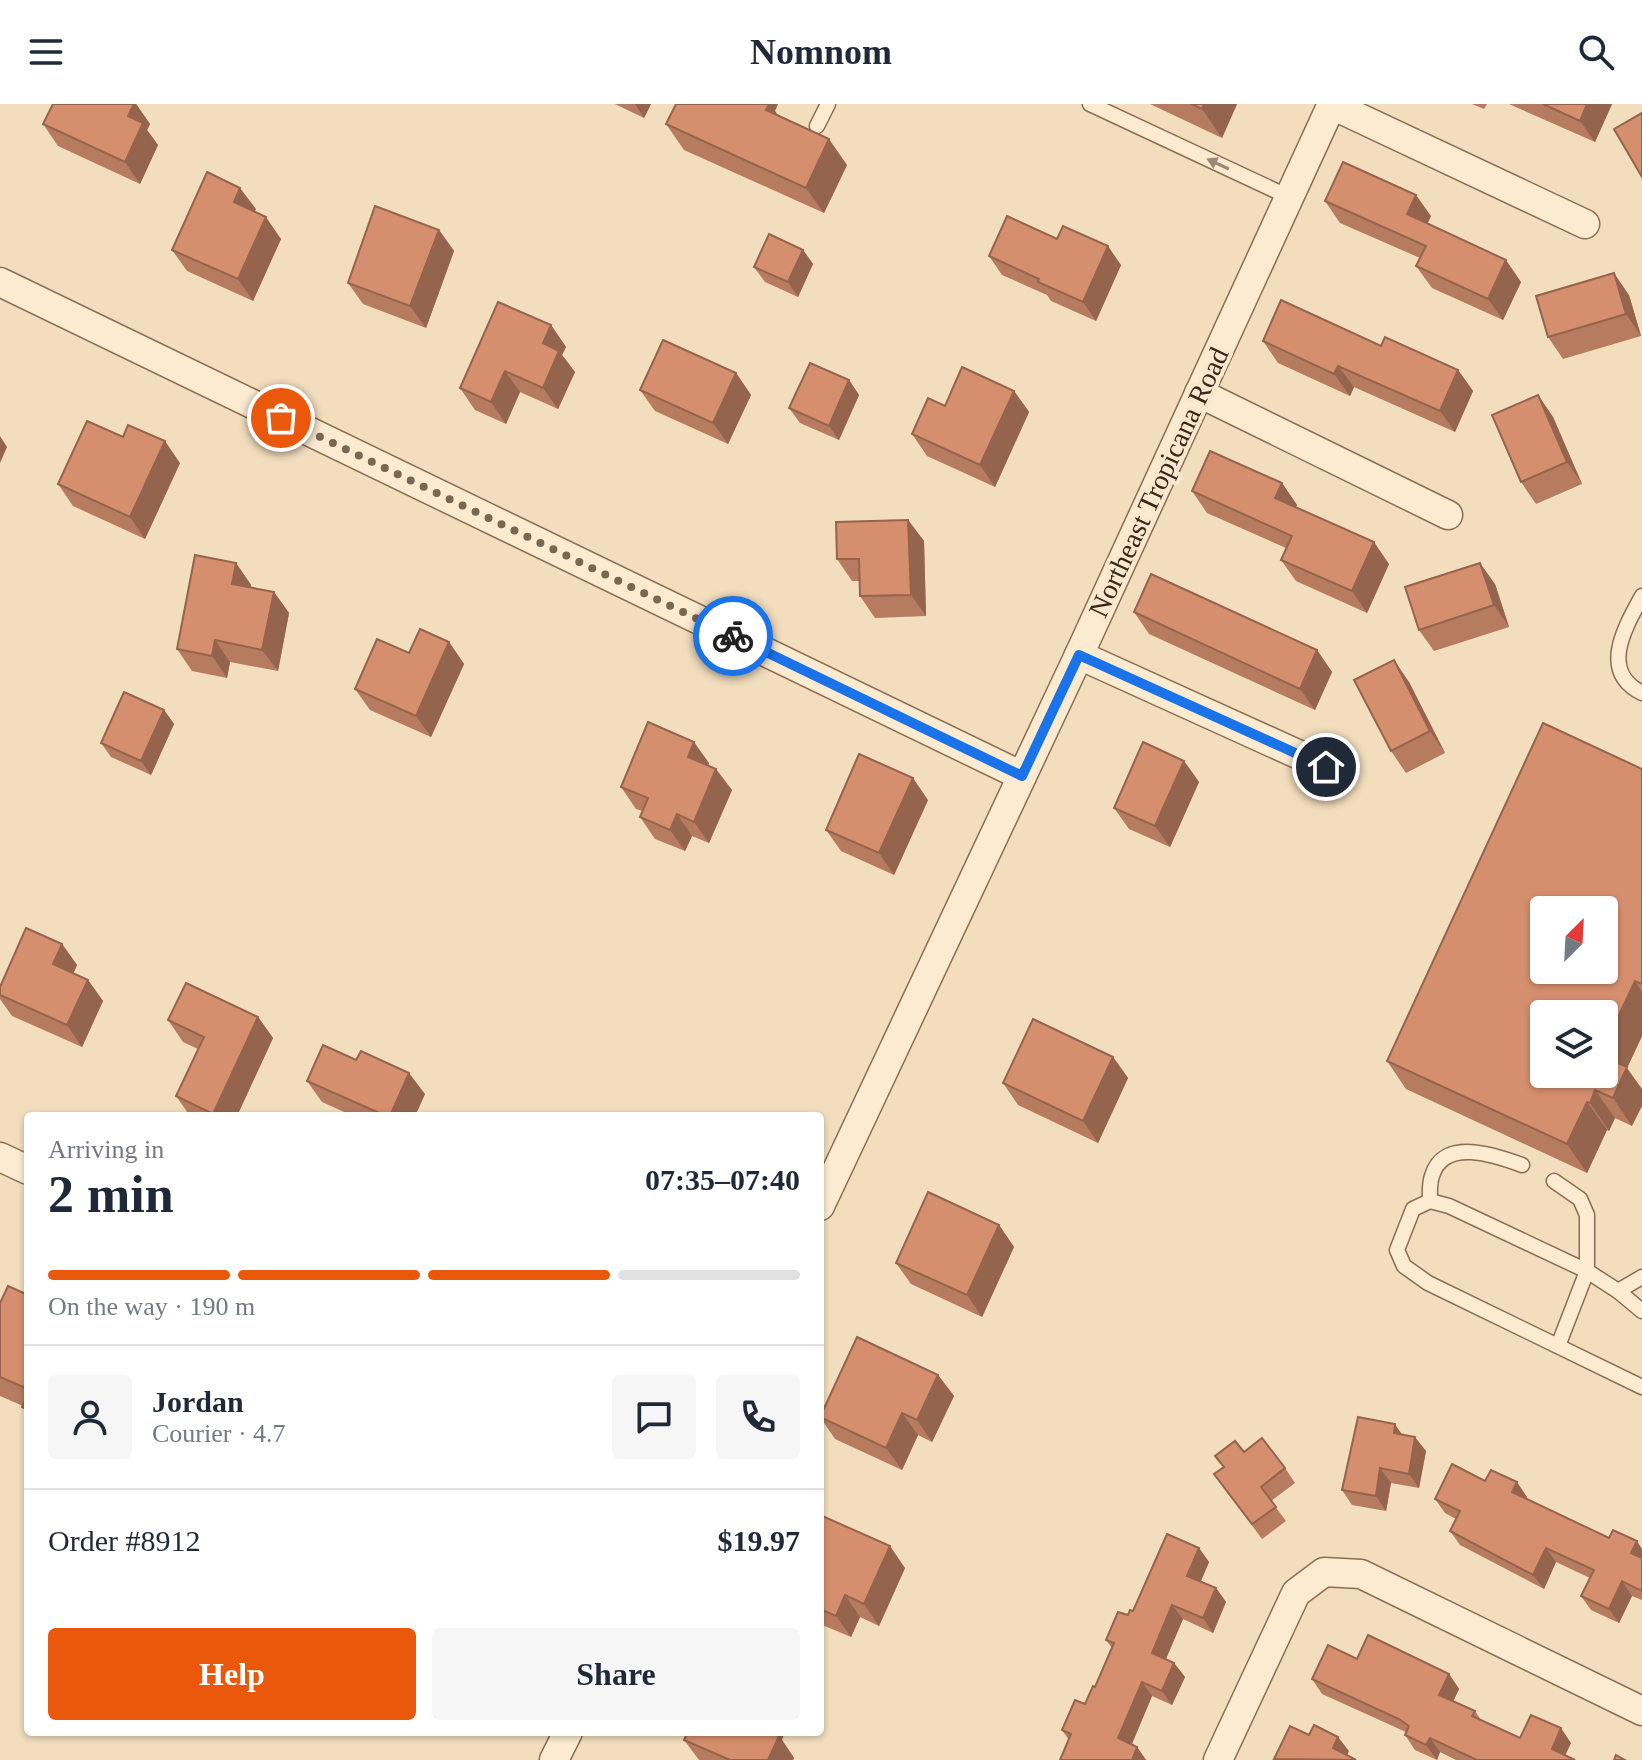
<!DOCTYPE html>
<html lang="en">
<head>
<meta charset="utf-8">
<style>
  body { margin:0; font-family:"Times New Roman",serif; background:#f6f6f7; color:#1f2937; height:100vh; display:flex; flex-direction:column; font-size:30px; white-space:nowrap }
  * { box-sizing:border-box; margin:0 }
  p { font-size:26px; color:#747a83 }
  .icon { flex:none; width:44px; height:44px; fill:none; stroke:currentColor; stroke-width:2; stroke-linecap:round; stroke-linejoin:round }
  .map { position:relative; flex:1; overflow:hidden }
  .side { position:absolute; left:24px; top:1008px; width:800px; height:624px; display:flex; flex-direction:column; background:#fff; border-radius:8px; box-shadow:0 2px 6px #0004 }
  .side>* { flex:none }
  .needle { width:52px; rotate:24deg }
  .tools { position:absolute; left:1530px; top:792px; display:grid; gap:16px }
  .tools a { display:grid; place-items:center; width:88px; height:88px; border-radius:8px; background:#fff; box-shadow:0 2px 6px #0004; font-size:40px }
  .pin { position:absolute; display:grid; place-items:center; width:68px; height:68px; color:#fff; margin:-34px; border:4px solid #fff; border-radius:50%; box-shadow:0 2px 8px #0007 }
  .courier { position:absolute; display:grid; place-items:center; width:80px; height:80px; margin:-40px; border:6px solid #1a73e8; border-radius:50%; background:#fff; color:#222; box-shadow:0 2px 10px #0007 }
  .overview em { font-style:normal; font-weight:600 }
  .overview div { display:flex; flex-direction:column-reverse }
  .overview { display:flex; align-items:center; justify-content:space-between; height:136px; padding:0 24px }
  h1 { font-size:52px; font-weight:600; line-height:60px }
  .bar { display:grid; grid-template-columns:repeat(4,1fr); gap:12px 8px; align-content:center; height:96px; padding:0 24px }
  .bar i { height:10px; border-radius:6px; background:#e0e1e3 }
  .bar .current { background:#ea580c }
  .bar p { grid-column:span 4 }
  .line { display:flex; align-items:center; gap:20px; padding:0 24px; border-top:2px solid #e0e1e3 }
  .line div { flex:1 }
  .round { display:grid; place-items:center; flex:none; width:84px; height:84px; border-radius:8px; background:#f6f6f7 }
  .cta { display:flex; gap:16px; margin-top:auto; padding:16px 24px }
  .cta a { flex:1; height:92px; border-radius:8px; background:#ea580c; color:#fff; font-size:32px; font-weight:600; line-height:92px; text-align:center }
  .cta a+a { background:#f6f6f7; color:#1f2937 }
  header { display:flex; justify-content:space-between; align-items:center; height:104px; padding:0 24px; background:#fff; font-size:36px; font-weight:600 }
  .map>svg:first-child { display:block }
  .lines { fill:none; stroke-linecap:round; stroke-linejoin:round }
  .service-casing { stroke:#8c6d54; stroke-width:17 }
  .minor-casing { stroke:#8c6d54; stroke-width:31 }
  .service { stroke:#fcebd1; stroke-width:14 }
  .minor { stroke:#fcebd1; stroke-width:28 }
  .wall { fill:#b77b5f }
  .shaded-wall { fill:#95644d }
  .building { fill:#d58f6e; stroke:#95644d; stroke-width:2; fill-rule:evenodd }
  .oneway { fill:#9b8976 }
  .done { stroke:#7a6753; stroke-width:8; stroke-dasharray:0 14.4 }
  .route { stroke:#1a73e8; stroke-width:10 }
  .labels { text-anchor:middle; stroke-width:8; stroke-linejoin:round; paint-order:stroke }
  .street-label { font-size:28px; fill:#3a271a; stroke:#f9e8cd }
</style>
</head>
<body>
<header><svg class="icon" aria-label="menu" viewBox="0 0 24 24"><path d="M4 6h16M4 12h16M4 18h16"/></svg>Nomnom<svg class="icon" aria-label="search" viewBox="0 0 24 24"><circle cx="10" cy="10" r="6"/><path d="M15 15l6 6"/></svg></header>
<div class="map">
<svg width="1642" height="1656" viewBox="0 0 1642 1656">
  <rect width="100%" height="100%" fill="#f2ddbd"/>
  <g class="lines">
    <g class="service-casing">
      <g id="service">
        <polyline points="1090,0 1289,93"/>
        <polyline points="817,22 828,0"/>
        <path d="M 1642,492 C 1626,522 1598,567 1642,589"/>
        <polyline points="1554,1077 1580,1095 1587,1111 1587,1167 1558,1242"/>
        <path d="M 1430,1097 C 1430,1089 1429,1080 1432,1072 C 1443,1033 1495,1051 1522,1061"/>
        <polyline points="1618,1187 1642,1173"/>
        <polyline points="1642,1207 1618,1187 1587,1167 1449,1102 1430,1097 1413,1105 1397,1146 1404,1162 1428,1179 1642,1283"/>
      </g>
    </g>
    <g class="minor-casing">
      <g id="minor">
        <polyline points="1332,1 1585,120"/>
        <polyline points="0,178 1022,672"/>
        <polyline points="1199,289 1448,411"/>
        <polyline points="1079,551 1326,663"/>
        <polyline points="0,1053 28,1066"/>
        <polyline points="820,1102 1079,551 1332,0"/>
        <polyline points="554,1656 568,1628"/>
        <polyline points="1218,1656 1296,1489 1324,1468 1361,1470 1642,1607"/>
      </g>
    </g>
    <use href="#service" class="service"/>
    <use href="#minor" class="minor"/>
  </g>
  <g class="wall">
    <polygon points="53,0 136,0 150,20 147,26 158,41 140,80 58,42 43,20"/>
    <polygon points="615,0 651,0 644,14"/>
    <polygon points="1150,0 1237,0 1222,34"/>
    <polygon points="1472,0 1487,0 1484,5"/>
    <polygon points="1509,0 1612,0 1595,38"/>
    <polygon points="775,7 777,11 847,61 824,109 684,46 666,20"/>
    <polygon points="1325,97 1431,112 1427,120 1521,178 1503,216 1432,184 1416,162 1420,154 1340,119"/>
    <polygon points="256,105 254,108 281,135 253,197 187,167 172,146"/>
    <polygon points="439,126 454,147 426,224 363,200 348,179"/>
    <polygon points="1057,135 1121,161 1096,217 1051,197 1047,191 1002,171 989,152"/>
    <polygon points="803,146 813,160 798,193 765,178 754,163"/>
    <polygon points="1629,191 1641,232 1563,255 1548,233"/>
    <polygon points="551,221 566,243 562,251 575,268 558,305 520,288 506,320 475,306 460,284"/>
    <polygon points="1263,237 1381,242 1458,266 1473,287 1455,328 1354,283 1350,292 1278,259"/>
    <polygon points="736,269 751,291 728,340 655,307 640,286"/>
    <polygon points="849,276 859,291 839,336 800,319 789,304"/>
    <polygon points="1014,287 1029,308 995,383 927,352 912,330 945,302"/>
    <polygon points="1538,291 1553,313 1582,380 1536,400 1521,378"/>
    <polygon points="180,359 145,435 73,402 58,380"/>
    <polygon points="1282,379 1297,401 1296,403 1389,460 1367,509 1296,477 1281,456 1286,444 1207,409 1192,387"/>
    <polygon points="908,416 924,437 926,512 875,514 860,492 860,477 852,477 837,455"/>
    <polygon points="236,459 251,481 251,484 274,488 289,509 278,567 230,558 227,574 192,567 177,545"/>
    <polygon points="1495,480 1509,523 1434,547 1419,526"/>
    <polygon points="1134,508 1317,546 1332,568 1315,606 1149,530"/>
    <polygon points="449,538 464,560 431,633 370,606 355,585 409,549"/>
    <polygon points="1409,578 1445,649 1406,669 1391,647"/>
    <polygon points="164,606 174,620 151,671 111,653 101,639"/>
    <polygon points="1184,657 1199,678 1170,743 1129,725 1114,704"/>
    <polygon points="709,659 708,662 732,686 709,739 692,732 685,747 655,735 640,713 643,707 636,705 621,683"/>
    <polygon points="1642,665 1642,932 1627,964 1632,1022 1615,1014 1609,1027 1607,1026 1587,1069 1406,985 1387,957"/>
    <polygon points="928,696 894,771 841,747 826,726"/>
    <polygon points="62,840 77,861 73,869 88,876 103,897 82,943 12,912 0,895 0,883"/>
    <polygon points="258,913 273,934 237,1012 190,1012 176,992 198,945 183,938 168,916"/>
    <polygon points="1113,953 1128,974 1098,1039 1018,1001 1003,979"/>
    <polygon points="307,977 425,990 415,1012 353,1012 322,998"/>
    <polygon points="999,1121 1014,1143 982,1213 911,1180 896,1159"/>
    <polygon points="28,1191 28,1311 23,1302 0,1292 0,1199"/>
    <polygon points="938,1271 954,1292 932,1338 918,1331 902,1366 835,1335 820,1313"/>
    <polygon points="1403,1331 1426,1347 1419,1384 1391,1379 1386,1407 1352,1401 1342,1386"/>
    <polygon points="1285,1364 1295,1379 1271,1397 1286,1417 1262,1435 1214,1370"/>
    <polygon points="1485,1377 1527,1393 1526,1395 1609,1434 1642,1445 1642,1496 1632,1492 1619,1519 1591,1506 1581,1492 1590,1474 1556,1458 1544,1485 1460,1441 1450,1427 1456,1415 1445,1409 1435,1395"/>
    <polygon points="820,1411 905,1464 879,1522 860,1513 851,1533 820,1520"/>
    <polygon points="1199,1444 1209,1458 1201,1477 1216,1484 1226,1498 1213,1529 1183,1515 1166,1555 1174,1559 1185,1573 1172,1601 1152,1592 1132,1640 1137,1643 1146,1656 1060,1656 1069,1636 1062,1626 1085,1600 1095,1583 1112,1544 1106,1536 1128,1511"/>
    <polygon points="1357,1555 1449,1570 1459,1585 1453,1597 1475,1607 1481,1616 1520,1634 1571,1639 1565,1651 1575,1656 1456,1656 1440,1648 1437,1656 1415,1646 1405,1631 1406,1628 1322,1590 1312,1575"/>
    <polygon points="684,1636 782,1636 794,1654 793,1656 699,1656"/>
  </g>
  <g class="shaded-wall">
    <polygon points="134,0 136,0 150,20 147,26 158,41 140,80 125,58 128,12"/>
    <polygon points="635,0 651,0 644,14"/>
    <polygon points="759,0 778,0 775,7 787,25"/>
    <polygon points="1204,0 1237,0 1222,34 1202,5"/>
    <polygon points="1587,0 1612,0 1595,38 1580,17"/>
    <polygon points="829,35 847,61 824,109 806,84"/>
    <polygon points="240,84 256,105 249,120 234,98"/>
    <polygon points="1416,91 1431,112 1422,132 1407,110"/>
    <polygon points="266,113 281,135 253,197 238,175"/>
    <polygon points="439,126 454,147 426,224 410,202"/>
    <polygon points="1108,142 1121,161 1096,217 1083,198"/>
    <polygon points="803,146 813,160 798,193 788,178"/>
    <polygon points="1506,156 1521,178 1503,216 1488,195"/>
    <polygon points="1614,169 1629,191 1641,232 1626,210"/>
    <polygon points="551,221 566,243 562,251 575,268 558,305 543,284 543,239"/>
    <polygon points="1338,262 1354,283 1350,292 1334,270"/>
    <polygon points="1458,266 1473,287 1455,328 1440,307"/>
    <polygon points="505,267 520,288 506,320 491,298"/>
    <polygon points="736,269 751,291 728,340 713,319"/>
    <polygon points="849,276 859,291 839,336 829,322"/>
    <polygon points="1014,287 1029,308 995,383 980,361"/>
    <polygon points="1538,291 1553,313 1582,380 1567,358"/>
    <polygon points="0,332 7,343 0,359"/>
    <polygon points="165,337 180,359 145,435 130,413"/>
    <polygon points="1282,379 1297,401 1290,416 1275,394"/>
    <polygon points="908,416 924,437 926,512 911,491"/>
    <polygon points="1374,438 1389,460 1367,509 1352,487"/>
    <polygon points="236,459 251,481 248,502 232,480"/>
    <polygon points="1480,459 1495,480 1509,523 1494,501"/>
    <polygon points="274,488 289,509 278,567 262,546"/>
    <polygon points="215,536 230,558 227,574 212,552"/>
    <polygon points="449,538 464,560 431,633 416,612"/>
    <polygon points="1317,546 1332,568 1315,606 1300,585"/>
    <polygon points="1394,556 1409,578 1445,649 1430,627"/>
    <polygon points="164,606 174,620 151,671 141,657"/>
    <polygon points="694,638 709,659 703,675 688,653"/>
    <polygon points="1184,657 1199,678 1170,743 1155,722"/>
    <polygon points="716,665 732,686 709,739 694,718"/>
    <polygon points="913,674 928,696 894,771 879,749"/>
    <polygon points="677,710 692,732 685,747 670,726"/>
    <polygon points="62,840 77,861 68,882 53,860"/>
    <polygon points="88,876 103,897 82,943 67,921"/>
    <polygon points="1635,877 1642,888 1642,932 1627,964 1642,985 1642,1002 1632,1022 1613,994 1604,956 1604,943"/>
    <polygon points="258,913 273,934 237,1012 215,1012 213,1010"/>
    <polygon points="1113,953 1128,974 1098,1039 1083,1017"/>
    <polygon points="409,969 425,990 415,1012 390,1012"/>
    <polygon points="1595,986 1615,1014 1609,1027 1590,999"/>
    <polygon points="1587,998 1607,1026 1587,1069 1567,1040"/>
    <polygon points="999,1121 1014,1143 982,1213 967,1191"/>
    <polygon points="938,1271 954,1292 932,1338 917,1316"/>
    <polygon points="902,1309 918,1331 902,1366 886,1344"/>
    <polygon points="1395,1320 1405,1335 1394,1329"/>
    <polygon points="1415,1333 1426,1347 1419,1384 1409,1370"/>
    <polygon points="1380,1364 1391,1379 1386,1407 1376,1392"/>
    <polygon points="1517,1378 1527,1393 1522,1403 1512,1388"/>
    <polygon points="1637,1437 1642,1445 1642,1462 1631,1449"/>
    <polygon points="890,1442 905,1464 879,1522 864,1500"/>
    <polygon points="1199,1444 1209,1458 1197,1486 1187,1472"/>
    <polygon points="1546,1444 1556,1458 1544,1485 1533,1471"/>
    <polygon points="1622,1477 1632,1492 1619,1519 1609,1505"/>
    <polygon points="1216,1484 1226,1498 1213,1529 1203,1514"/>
    <polygon points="845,1491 860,1513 851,1533 836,1512"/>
    <polygon points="1172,1501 1183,1515 1162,1564 1152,1549"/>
    <polygon points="1174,1559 1185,1573 1172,1601 1162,1587"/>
    <polygon points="1449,1570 1459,1585 1449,1606 1439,1591"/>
    <polygon points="1142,1578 1152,1592 1128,1649 1118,1634"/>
    <polygon points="1561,1624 1571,1639 1563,1656 1552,1645"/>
    <polygon points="764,1628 785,1628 782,1636 794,1654 793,1656 768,1656"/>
    <polygon points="1338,1633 1349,1647 1345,1656 1333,1644"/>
    <polygon points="1430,1634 1440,1648 1437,1656 1426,1641"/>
    <polygon points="1137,1643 1146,1656 1132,1656"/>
  </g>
  <g class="building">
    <polygon points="53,0 134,0 128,12 143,19 125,58 43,20"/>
    <polygon points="676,0 769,0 766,6 829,35 806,84 666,20"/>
    <polygon points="1191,0 1204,0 1202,5"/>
    <polygon points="1543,0 1587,0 1580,17"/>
    <polygon points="1642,9 1642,73 1614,25"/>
    <polygon points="1343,58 1416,91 1407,110 1506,156 1488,195 1416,162 1426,142 1325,97"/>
    <polygon points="207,68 240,84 234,98 266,113 238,175 172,146"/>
    <polygon points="375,102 439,126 410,202 348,179"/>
    <polygon points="1007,112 1057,135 1063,122 1108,142 1083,198 1038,178 1039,175 989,152"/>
    <polygon points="769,130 803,146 788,178 754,163"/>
    <polygon points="1614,169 1626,210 1548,233 1536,192"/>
    <polygon points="1281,196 1381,242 1385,233 1458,266 1440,307 1338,262 1334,270 1263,237"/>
    <polygon points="498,198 551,221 543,239 559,247 543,284 505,267 491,298 460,284"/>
    <polygon points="663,236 736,269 713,319 640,286"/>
    <polygon points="810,259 849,276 829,322 789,304"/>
    <polygon points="962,263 1014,287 980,361 912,330 928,294 945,302"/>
    <polygon points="1538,291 1567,358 1521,378 1492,311"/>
    <polygon points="87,317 123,333 128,321 165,337 130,413 58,380"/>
    <polygon points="1210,347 1282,379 1275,394 1374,438 1352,487 1281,456 1292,432 1192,387"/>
    <polygon points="908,416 911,491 860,492 859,455 837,455 836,418"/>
    <polygon points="195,451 236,459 232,480 274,488 262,546 215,536 212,552 177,545"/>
    <polygon points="1480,459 1494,501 1419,526 1405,483"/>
    <polygon points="1151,470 1317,546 1300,585 1134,508"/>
    <polygon points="420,525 449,538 416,612 355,585 377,535 409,549"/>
    <polygon points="1394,556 1430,627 1391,647 1354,576"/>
    <polygon points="124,588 164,606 141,657 101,639"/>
    <polygon points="648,618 694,638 688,653 716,665 694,718 677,710 670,726 640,713 648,694 621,683"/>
    <path d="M 1543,619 L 1642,665 L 1642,880 L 1635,877 L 1604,943 L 1604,910 L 1544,910 L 1544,970 L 1604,970 L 1604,953 L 1627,963 L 1613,994 L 1595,986 L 1590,999 L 1587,998 L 1567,1040 L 1387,957 ZM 1544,806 L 1604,806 L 1604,866 L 1544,866 Z"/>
    <polygon points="1143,638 1184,657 1155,722 1114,704"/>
    <polygon points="859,650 913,674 879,749 826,726"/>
    <polygon points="26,824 62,840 53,860 88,876 67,921 0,891 0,883"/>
    <polygon points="186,879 258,913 213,1010 176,992 204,933 168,916"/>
    <polygon points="1033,915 1113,953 1083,1017 1003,979"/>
    <polygon points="323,941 356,956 361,947 409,969 390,1012 386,1012 307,977"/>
    <polygon points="928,1088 999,1121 967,1191 896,1159"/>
    <polygon points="8,1182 28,1191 28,1285 0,1273 0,1199"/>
    <polygon points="857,1233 938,1271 917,1316 902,1309 886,1344 820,1313"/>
    <polygon points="28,1291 28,1306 22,1303"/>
    <polygon points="1358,1313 1395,1320 1394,1329 1415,1333 1409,1370 1380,1364 1376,1392 1342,1386"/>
    <polygon points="1262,1334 1285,1364 1261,1383 1276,1403 1252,1420 1214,1370 1224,1363 1215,1352 1235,1337 1244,1348"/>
    <polygon points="1452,1360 1485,1377 1491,1366 1517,1378 1512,1388 1609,1434 1613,1426 1637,1437 1631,1449 1642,1454 1642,1487 1622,1477 1609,1505 1581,1492 1594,1466 1546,1444 1533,1471 1450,1427 1460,1407 1435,1395"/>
    <polygon points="820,1411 890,1442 864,1500 845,1491 836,1512 820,1505"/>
    <polygon points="1167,1430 1199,1444 1187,1472 1216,1484 1203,1514 1172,1501 1152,1549 1174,1559 1162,1587 1142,1578 1118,1634 1137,1643 1132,1656 1060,1656 1071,1630 1062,1626 1075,1596 1085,1600 1093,1582 1095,1583 1114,1539 1106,1536 1118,1508 1128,1511 1130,1506 1133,1507"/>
    <polygon points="1368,1531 1449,1570 1439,1591 1475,1607 1472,1612 1520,1634 1531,1611 1561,1624 1552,1645 1575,1656 1477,1656 1430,1634 1426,1641 1405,1631 1409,1622 1399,1615 1312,1575 1328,1541 1357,1555"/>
    <polygon points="1314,1621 1338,1633 1333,1644 1356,1656 1274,1655 1290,1622 1309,1631"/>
    <polygon points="688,1628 770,1628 779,1632 768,1656 730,1656 684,1636"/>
    <polygon points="1616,1651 1625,1656 1614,1656"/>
  </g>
  <defs><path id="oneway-solid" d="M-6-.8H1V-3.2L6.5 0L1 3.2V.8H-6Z" transform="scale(2)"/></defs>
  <use class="oneway" href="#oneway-solid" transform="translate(1218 60) rotate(-155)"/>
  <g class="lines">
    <polyline class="done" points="281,314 733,532"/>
    <polyline class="route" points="733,532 1022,672 1079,551 1326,663"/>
  </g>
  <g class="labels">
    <g class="street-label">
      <text transform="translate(1158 378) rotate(-65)" y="10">Northeast Tropicana Road</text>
    </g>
  </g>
</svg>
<div class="tools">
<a><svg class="needle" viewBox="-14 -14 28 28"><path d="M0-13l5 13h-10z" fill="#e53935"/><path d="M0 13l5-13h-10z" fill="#747a83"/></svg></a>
<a><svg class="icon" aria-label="layers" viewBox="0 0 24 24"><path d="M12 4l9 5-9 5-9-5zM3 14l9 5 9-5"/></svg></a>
</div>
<div class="pin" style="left:281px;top:314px;background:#ea580c"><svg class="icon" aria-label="bag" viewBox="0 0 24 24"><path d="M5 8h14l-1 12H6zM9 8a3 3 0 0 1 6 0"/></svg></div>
<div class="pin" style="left:1326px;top:663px;background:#1f2937"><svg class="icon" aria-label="home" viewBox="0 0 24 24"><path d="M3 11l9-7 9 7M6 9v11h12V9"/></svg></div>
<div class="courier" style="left:733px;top:532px"><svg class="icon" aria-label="bike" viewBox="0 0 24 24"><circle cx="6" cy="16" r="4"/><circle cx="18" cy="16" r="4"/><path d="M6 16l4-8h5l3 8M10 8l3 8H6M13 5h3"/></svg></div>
<section class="side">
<div class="overview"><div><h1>2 min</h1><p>Arriving in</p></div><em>07:35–07:40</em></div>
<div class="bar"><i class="current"></i><i class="current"></i><i class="current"></i><i></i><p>On the way · 190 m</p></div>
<div class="line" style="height:144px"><a class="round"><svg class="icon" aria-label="person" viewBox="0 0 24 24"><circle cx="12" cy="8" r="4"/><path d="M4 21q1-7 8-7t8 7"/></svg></a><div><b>Jordan</b><p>Courier · 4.7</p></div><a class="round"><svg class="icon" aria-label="chat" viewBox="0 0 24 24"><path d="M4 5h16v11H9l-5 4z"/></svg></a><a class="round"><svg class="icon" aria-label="phone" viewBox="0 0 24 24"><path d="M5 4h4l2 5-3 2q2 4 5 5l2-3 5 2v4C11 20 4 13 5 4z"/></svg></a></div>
<div class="line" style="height:104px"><div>Order #8912</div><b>$19.97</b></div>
<div class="cta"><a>Help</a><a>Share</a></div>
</section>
</div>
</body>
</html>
